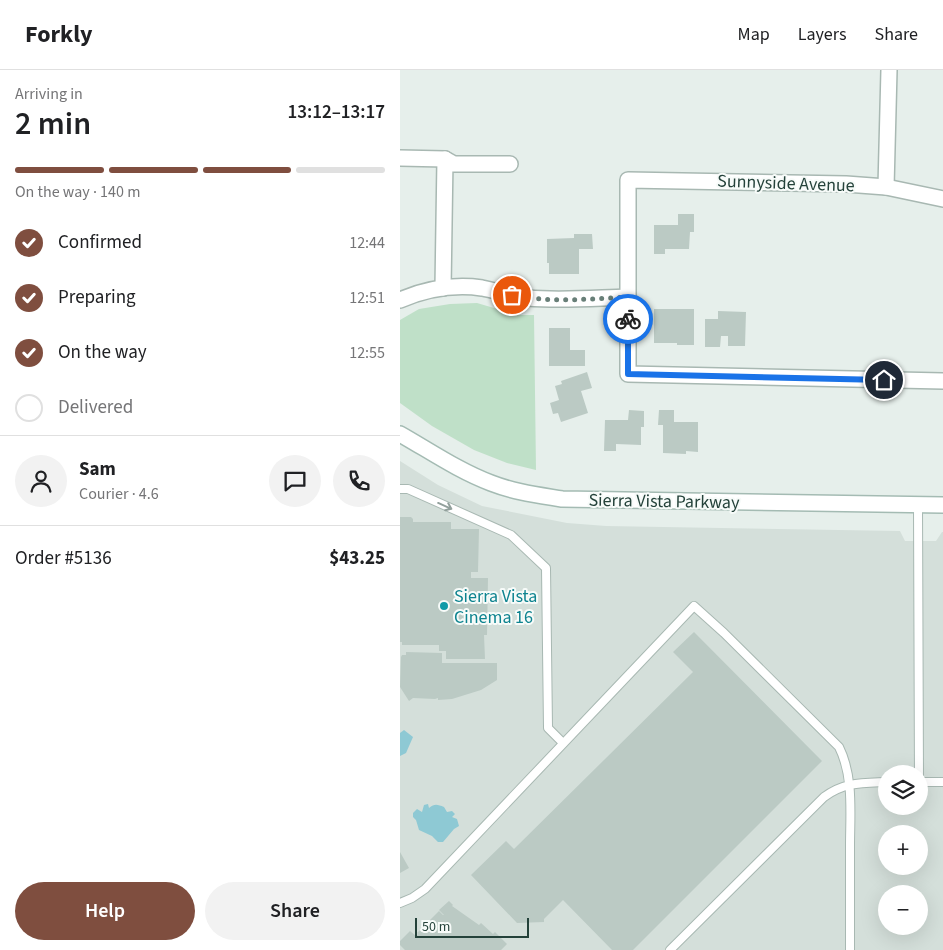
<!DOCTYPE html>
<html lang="en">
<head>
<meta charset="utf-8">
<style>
  body { margin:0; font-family:"Source Sans 3",sans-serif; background:#f2f2f2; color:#202124; height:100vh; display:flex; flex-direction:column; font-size:19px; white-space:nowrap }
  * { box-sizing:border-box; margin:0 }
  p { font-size:16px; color:#757577 }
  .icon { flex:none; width:28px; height:28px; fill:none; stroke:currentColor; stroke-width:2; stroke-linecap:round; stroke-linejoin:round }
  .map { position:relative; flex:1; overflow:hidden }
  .details { display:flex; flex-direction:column; background:#fff; width:400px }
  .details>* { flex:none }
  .controls { position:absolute; left:478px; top:695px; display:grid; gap:10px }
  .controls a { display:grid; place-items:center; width:50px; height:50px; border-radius:50%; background:#fff; box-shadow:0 5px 20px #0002; font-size:25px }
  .scale { position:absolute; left:15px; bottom:12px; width:114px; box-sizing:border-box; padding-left:5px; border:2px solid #24423a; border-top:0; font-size:14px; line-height:18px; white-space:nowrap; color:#24423a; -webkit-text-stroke:4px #f7fbf9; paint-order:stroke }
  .pin { position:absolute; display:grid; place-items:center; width:42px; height:42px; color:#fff; margin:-21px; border:2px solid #fff; border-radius:50%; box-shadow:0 1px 5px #0007 }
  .courier { position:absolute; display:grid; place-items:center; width:50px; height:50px; margin:-25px; border:4px solid #1a73e8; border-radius:50%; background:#fff; color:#222; box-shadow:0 1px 6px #0007 }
  .head em { font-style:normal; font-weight:600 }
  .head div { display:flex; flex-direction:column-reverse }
  .head { display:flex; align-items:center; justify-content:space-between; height:85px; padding:0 15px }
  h1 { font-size:32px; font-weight:600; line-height:38px }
  .bar { display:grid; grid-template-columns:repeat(4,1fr); gap:8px 5px; align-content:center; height:60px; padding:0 15px }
  .bar i { height:6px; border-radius:4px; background:#e0e0e0 }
  .bar .active { background:#7f4e3f }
  .bar p { grid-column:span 4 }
  .line { display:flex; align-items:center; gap:12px; padding:0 15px; border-top:1px solid #e0e0e0 }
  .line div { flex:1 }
  .round { display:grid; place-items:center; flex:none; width:52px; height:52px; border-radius:26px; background:#f2f2f2 }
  ol { padding:0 15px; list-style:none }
  li { display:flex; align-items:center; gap:15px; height:55px }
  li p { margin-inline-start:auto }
  li .icon { padding:5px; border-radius:50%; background:#7f4e3f; color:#fff; stroke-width:4 }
  li:last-child { color:#757577 }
  li i { width:28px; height:28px; border:2px solid #e0e0e0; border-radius:50% }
  .primary-button { display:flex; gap:10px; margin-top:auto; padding:10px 15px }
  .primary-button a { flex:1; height:58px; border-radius:30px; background:#7f4e3f; color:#fff; font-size:20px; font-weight:600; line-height:58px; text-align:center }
  .primary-button a+a { background:#f2f2f2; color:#202124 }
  header { display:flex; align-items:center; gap:30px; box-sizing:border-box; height:70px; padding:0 25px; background:#fff; border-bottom:1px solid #e0e0e0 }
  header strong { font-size:24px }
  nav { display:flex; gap:28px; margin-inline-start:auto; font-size:18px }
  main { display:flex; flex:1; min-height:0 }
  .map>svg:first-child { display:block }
  .built { fill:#d4dfda; fill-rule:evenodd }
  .green { fill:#bfe0c8 }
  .water { fill:#8ec9d4 }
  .building { fill:#bbcac4 }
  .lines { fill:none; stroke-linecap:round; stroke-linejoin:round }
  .lane-casing { stroke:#a8b8b2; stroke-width:10 }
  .street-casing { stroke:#a8b8b2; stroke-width:18 }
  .secondary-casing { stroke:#a4bbb3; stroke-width:18 }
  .lane { stroke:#fff; stroke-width:8 }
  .street { stroke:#fff; stroke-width:15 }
  .secondary { stroke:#fff; stroke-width:15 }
  .oneway { stroke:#92a09c }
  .done { stroke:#687f78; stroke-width:5; stroke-dasharray:0 9 }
  .route { stroke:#1a73e8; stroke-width:6 }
  .culture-dot { fill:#0f9aa8; stroke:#f7fbf9; stroke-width:2 }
  .labels { text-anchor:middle; stroke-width:4; stroke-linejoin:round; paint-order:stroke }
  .street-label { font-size:18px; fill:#24423a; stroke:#f7fbf9 }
  .culture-label { font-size:18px; fill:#0d838f; stroke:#f7fbf9; text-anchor:start }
</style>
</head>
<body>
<header>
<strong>Forkly</strong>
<nav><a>Map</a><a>Layers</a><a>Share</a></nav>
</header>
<main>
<section class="details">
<div class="head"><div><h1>2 min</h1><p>Arriving in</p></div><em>13:12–13:17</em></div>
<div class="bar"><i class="active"></i><i class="active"></i><i class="active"></i><i></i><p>On the way · 140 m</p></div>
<ol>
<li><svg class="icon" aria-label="check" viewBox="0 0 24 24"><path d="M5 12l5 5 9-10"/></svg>Confirmed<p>12:44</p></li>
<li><svg class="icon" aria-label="check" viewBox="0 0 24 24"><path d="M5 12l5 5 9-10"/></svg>Preparing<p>12:51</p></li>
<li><svg class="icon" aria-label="check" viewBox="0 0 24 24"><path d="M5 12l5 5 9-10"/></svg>On the way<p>12:55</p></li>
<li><i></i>Delivered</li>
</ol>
<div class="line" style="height:90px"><a class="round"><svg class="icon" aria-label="person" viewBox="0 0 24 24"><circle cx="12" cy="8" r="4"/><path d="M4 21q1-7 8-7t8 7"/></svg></a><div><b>Sam</b><p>Courier · 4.6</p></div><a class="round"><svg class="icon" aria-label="chat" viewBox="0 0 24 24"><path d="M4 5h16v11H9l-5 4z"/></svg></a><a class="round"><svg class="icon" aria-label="phone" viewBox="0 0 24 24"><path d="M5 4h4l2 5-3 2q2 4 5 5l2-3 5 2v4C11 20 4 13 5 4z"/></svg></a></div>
<div class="line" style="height:65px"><div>Order #5136</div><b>$43.25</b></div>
<div class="primary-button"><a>Help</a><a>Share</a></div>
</section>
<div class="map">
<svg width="543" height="880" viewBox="0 0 543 880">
  <rect width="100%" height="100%" fill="#e6efeb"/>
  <path class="built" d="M 0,391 L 38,415 L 82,436 L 167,453 L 206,456 L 500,461 L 505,471 L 536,471 L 542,462 L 543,462 L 543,880 L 0,880 ZM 486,704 L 519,704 L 519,736 L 486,736 ZM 486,764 L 519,764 L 519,796 L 486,796 ZM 486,824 L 519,824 L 519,856 L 486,856 Z"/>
  <polygon class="green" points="77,233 118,245 134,245 136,400 107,393 74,380 32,356 0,333 0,250 19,239 50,234"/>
  <g class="water">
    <polygon points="4,660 13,667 6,683 0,686 0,663"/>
    <path d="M 28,734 L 29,738 C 35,733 38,735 44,737 L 47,742 L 52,741 L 55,744 L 52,747 L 57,749 L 59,756 L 54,759 L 43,772 L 38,772 L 32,766 L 19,760 L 16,750 L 13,747 L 13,743 L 17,739 L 22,742 L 24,735 Z"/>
  </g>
  <g class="building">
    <polygon points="278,144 294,144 294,162 290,162 289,179 265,179 265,184 254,184 254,155 278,155"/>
    <polygon points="174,164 192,164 193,179 179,179 179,204 149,204 149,193 147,193 147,169 174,168"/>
    <polygon points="254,239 294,239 294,275 277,275 277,273 254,273"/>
    <polygon points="318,241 346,242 345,276 328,276 328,266 321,266 320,277 305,277 305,249 318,249"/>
    <polygon points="149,258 170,258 170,280 185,280 185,296 149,296"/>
    <polygon points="187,302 192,318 181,321 188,343 161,352 158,343 153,344 150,333 159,330 155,316 162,314 161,311"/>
    <polygon points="229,340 244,341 244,357 241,357 241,375 216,374 216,381 204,381 205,350 228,350"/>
    <polygon points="259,340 274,340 274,352 298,352 298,382 286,381 286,384 263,383 263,355 258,355"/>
    <polygon points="0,447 11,447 13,449 13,452 51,452 51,459 79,459 78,502 71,502 71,508 88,508 87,565 84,565 85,589 46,589 46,581 39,581 39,575 2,575 2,572 0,572"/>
    <polygon points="294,562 422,691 233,880 212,880 163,830 144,849 144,852 117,853 71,805 106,771 114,779 293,602 273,582"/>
    <polygon points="6,582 42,583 42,593 97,593 97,610 81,620 52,629 38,630 38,628 35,629 13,628 9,631 0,617 1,587 2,585 6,585"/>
    <polygon points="0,782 9,798 0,803"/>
    <polygon points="49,831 53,835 52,836 79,855 81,853 93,864 95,862 107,874 101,880 5,880 0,875 0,871 10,861 16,866 18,864 17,863 39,841 43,845 44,845 39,840"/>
  </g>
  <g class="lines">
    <g class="lane-casing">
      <g id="lane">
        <polyline points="0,419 8,419 111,465 146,498 148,658 163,673"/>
        <polyline points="518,435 519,712"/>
        <polyline points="519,712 543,712"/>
        <path d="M 0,833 L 12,828 L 25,819 L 294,536 L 324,563 L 439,677 C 454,707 450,744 450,776 C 450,811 450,845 450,880"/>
        <path d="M 270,880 L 424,727 C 444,712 462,713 486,712"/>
      </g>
    </g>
    <g class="street-casing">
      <g id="street">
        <polyline points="0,88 45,89"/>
        <polyline points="486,117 489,0"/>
        <polyline points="543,129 486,117 446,114 228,110 228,304 543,311"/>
        <polyline points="43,218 45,89 54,94 110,94"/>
        <path d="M 0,230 C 26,219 54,214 82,218 C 98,221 112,227 128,228 C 161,231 194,228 227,227"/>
      </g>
    </g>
    <g class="secondary-casing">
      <path id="secondary" d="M 0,364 C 30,381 59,401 91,413 C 114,422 138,425 162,429 L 543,435"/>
    </g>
    <use href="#lane" class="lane"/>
    <use href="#street" class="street"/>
    <use href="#secondary" class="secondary"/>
  </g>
  <defs><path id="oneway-shaft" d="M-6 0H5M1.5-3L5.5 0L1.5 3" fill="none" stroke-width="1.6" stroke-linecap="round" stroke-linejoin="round" transform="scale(1.25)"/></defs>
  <use class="oneway" href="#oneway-shaft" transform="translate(45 436) rotate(24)"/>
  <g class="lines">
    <path class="done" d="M 112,225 C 149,233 189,229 228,227 L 228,249"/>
    <polyline class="route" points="228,249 228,304 484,310"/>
  </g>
  <circle class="culture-dot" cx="44" cy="536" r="5"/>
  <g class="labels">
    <g class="street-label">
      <text transform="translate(386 113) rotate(2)" y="6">Sunnyside Avenue</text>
      <text transform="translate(264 431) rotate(1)" y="6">Sierra Vista Parkway</text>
    </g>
    <g class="culture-label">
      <text x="54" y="532">Sierra Vista<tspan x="54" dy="21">Cinema 16</tspan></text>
    </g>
  </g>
</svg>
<div class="controls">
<a><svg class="icon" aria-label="layers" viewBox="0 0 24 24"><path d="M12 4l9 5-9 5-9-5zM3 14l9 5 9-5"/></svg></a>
<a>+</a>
<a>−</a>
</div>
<div class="scale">50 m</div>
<div class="pin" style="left:112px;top:225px;background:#ea580c"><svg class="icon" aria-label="bag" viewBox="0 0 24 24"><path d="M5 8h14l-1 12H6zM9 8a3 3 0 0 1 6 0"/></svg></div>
<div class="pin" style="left:484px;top:310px;background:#1f2937"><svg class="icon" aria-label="home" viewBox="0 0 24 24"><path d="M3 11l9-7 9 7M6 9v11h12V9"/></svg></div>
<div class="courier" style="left:228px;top:249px"><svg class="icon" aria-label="bike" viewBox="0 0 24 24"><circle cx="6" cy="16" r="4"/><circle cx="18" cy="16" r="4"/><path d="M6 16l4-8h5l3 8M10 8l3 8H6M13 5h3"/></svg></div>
</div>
</main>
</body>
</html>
